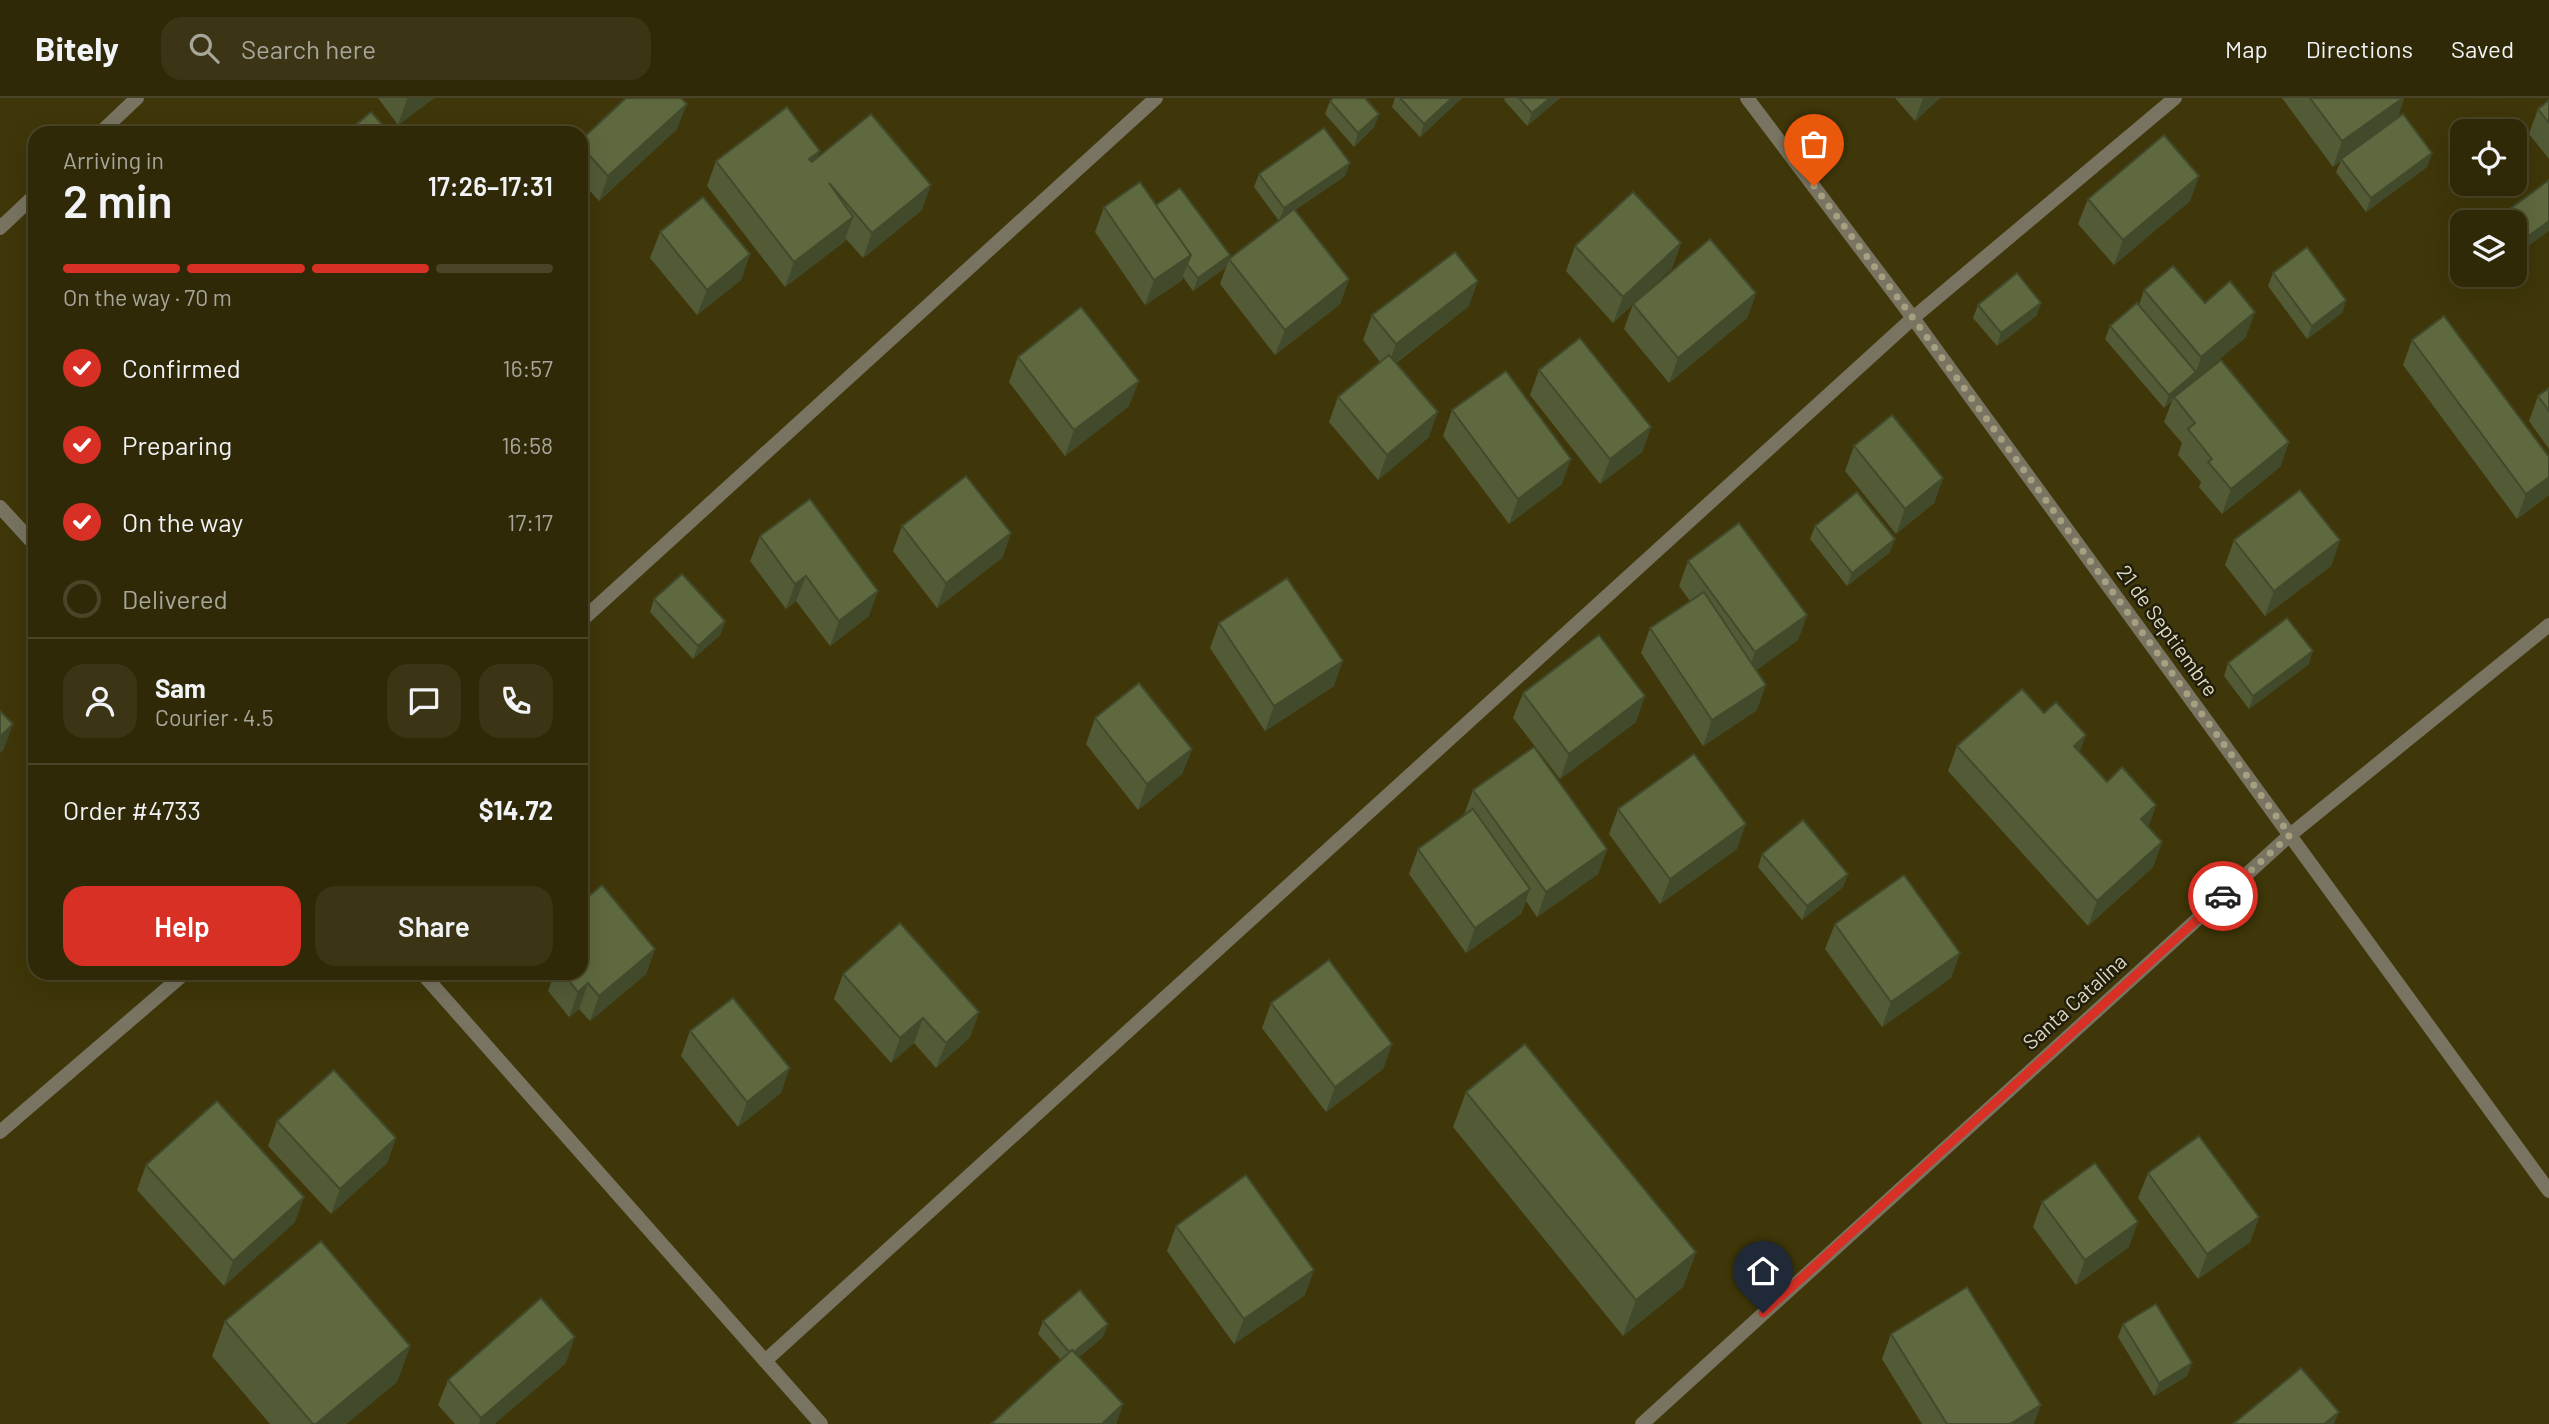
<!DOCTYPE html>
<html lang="en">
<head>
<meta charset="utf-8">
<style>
  body { margin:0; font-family:Barlow,sans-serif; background:#3b3515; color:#f1f3f6; height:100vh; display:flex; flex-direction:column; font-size:26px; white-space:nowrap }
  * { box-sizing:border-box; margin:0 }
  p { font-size:23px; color:#a7a69b }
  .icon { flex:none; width:38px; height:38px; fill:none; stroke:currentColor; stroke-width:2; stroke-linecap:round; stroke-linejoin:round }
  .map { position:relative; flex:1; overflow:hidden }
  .side { position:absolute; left:28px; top:28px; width:560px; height:854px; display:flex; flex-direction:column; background:#2f2907; border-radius:21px; box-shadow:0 7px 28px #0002,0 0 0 2px #4a4528 }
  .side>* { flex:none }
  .buttons { position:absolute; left:2450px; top:21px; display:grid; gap:14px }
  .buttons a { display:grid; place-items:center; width:77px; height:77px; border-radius:14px; background:#2f2907; box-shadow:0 7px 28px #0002,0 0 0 2px #4a4528; font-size:35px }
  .pin { position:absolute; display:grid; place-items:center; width:60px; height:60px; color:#fff; margin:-72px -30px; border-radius:50% 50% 50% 0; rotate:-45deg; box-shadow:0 0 7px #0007 }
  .pin .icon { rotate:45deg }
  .courier { position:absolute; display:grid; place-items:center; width:70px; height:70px; margin:-35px; border:5px solid #d93025; border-radius:50%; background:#fff; color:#222; box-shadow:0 2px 9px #0007 }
  .summary em { font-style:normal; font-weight:600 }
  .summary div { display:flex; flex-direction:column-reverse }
  .summary { display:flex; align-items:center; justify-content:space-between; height:119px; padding:0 35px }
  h1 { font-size:46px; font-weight:600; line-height:52px }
  .bar { display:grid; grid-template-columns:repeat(4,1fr); gap:10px 7px; align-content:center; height:84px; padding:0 35px }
  .bar i { height:9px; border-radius:5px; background:#4a4528 }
  .bar .on { background:#d93025 }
  .bar p { grid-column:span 4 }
  .line { display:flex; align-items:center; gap:18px; padding:0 35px; border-top:2px solid #4a4528 }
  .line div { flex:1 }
  .round { display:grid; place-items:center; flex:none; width:74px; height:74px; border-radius:21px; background:#3b3515 }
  ol { padding:0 35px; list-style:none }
  li { display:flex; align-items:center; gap:21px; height:77px }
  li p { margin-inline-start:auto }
  li .icon { padding:7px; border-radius:50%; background:#d93025; color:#fff; stroke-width:4 }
  li:last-child { color:#a7a69b }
  li i { width:38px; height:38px; border:4px solid #4a4528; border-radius:50% }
  .button { display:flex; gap:14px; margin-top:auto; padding:14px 35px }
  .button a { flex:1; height:80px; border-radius:21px; background:#d93025; color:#fff; font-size:28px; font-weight:600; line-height:80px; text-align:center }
  .button a+a { background:#3b3515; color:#f1f3f6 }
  header { display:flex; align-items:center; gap:42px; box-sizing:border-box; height:98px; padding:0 35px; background:#2f2907; border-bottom:2px solid #4a4528 }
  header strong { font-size:33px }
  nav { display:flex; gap:38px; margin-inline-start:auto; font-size:24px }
  .search { width:490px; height:63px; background:#3b3515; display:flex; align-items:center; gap:18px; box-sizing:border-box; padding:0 24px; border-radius:21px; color:#a7a69b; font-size:26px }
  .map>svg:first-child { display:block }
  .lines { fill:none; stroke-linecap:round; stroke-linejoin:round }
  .minor { stroke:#787461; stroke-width:14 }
  .wall { fill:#525a36 }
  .shaded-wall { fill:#424a2c }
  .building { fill:#5f693f; stroke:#424a2c; stroke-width:2 }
  .done { stroke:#a6a081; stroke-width:7; stroke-dasharray:0 12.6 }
  .route { stroke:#d93025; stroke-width:9 }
  .labels { text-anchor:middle; stroke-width:5; stroke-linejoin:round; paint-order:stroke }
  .street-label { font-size:21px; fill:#ddd9c1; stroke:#221e0c }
</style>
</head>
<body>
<header>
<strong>Bitely</strong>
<div class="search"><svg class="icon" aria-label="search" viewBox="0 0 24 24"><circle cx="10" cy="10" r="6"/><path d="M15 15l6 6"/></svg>Search here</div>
<nav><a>Map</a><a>Directions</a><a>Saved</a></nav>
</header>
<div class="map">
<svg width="2549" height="1326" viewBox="0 0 2549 1326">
  <rect width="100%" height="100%" fill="#3f3709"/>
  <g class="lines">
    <g class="minor">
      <polyline points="1747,0 1913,220 2549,1093"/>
      <polyline points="100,35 137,0"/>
      <polyline points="0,130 35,97"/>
      <polyline points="0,409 35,447"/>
      <polyline points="581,523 1156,0"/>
      <polyline points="422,875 821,1326"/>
      <polyline points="0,1034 185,875"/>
      <polyline points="765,1263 1913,220 2175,0"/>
      <polyline points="1642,1326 2290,737 2549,527"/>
    </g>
  </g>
  <g class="wall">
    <polygon points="378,0 434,0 398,27"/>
    <polygon points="1395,0 1462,0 1420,39 1392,9"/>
    <polygon points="1505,0 1560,0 1527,28 1504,2"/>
    <polygon points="1895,0 1940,0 1915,23"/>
    <polygon points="2282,0 2404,0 2397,21 2432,55 2427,69 2366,114 2336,74 2341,63 2333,69"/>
    <polygon points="2549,2 2549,61 2529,36 2538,11"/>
    <polygon points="1330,3 1379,16 1374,29 1354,49 1325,16"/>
    <polygon points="677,31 599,103 581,83 581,42"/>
    <polygon points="817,60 922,112 863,160 846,141 844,144 785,189 707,88 716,63"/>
    <polygon points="1259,76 1345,78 1295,112 1349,181 1340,206 1275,257 1220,186 1229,161 1279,123 1254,89"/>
    <polygon points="2199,78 2190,103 2114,167 2078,126 2088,101"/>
    <polygon points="1156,107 1230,157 1225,170 1193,193 1183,179 1181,183 1145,207 1095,134 1104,109"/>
    <polygon points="660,134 750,156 741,182 697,217 650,160"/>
    <polygon points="1681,145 1672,170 1634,205 1756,195 1747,220 1669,285 1624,231 1633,206 1613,225 1566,173 1575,148"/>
    <polygon points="2273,175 2346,202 2342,215 2307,241 2268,188"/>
    <polygon points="2144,192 2205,205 2246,239 2192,284 2289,344 2280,369 2222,416 2199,389 2201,384 2178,357 2182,345 2164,324 2172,303 2164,310 2105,241 2110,228 2139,207"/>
    <polygon points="2041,205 2036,218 1997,248 1973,220 1978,207"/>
    <polygon points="1469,208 1396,265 1429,339 1378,382 1329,324 1338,299 1380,264 1363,242 1372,217"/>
    <polygon points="2412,242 2549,359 2549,397 2517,421 2403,267"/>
    <polygon points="1018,259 1129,308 1065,358 1009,284"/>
    <polygon points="1539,272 1651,329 1642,354 1600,386 1530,297"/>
    <polygon points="2549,290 2549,351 2529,323 2538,298"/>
    <polygon points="1452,312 1562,386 1509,426 1443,338"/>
    <polygon points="1854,348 1943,380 1934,405 1896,436 1845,373"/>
    <polygon points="902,428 1011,435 1002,460 937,510 893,453"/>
    <polygon points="1815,428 1890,454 1847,488 1810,441"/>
    <polygon points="760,438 869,518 830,548 796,503 786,511 750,463"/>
    <polygon points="2234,442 2340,442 2331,468 2265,518 2225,467"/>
    <polygon points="1688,463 1807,517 1798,542 1756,572 1757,612 1703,648 1641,555 1650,530 1690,503 1679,488"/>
    <polygon points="654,501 725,523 720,537 693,561 650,514"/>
    <polygon points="1219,525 1334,588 1265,633 1210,550"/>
    <polygon points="2228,565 2309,566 2249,611 2224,578"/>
    <polygon points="1523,595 1636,624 1560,681 1513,620"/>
    <polygon points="1095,620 1192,651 1182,676 1138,712 1086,646"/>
    <polygon points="1957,648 2079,654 2107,684 2156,707 2148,729 2162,744 2153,769 2088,828 1948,673"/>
    <polygon points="1473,692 1607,751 1598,776 1537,819 1526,803 1521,816 1466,855 1409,776 1418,751 1464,717"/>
    <polygon points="1618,711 1737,751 1660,806 1609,736"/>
    <polygon points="1762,756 1848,776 1843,789 1802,822 1758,769"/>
    <polygon points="1835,826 1960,855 1951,880 1882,929 1825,851"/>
    <polygon points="655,851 646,876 590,923 579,911 569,919 548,893 554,877 553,875 581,875"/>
    <polygon points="843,876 979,914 970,939 936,970 914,945 891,965 834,901"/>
    <polygon points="1271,905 1392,946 1383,971 1326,1014 1262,930"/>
    <polygon points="690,933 781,995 738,1029 681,958"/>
    <polygon points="1466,994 1696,1154 1683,1189 1623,1238 1453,1029"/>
    <polygon points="277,1023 396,1040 387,1065 331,1116 268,1048"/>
    <polygon points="146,1067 295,1124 224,1188 137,1092"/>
    <polygon points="2148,1075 2259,1119 2250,1144 2198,1181 2138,1100"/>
    <polygon points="2042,1104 2129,1149 2076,1187 2033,1129"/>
    <polygon points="1176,1128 1305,1197 1234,1246 1167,1153"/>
    <polygon points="225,1223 410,1248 397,1284 346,1326 270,1326 212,1258"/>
    <polygon points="1043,1223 1103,1239 1079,1259 1123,1306 1116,1326 991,1326 1061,1262 1038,1236"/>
    <polygon points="2123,1226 2192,1265 2187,1278 2154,1298 2118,1239"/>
    <polygon points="1891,1236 2034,1326 1922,1326 1882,1261"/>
    <polygon points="566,1265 494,1326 455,1326 438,1307 448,1282"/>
  </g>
  <g class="shaded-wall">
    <polygon points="409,0 434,0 398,27 407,1"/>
    <polygon points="1452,0 1462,0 1420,39 1424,26"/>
    <polygon points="1550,0 1560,0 1527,28 1532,15"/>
    <polygon points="1923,0 1940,0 1915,23"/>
    <polygon points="2403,0 2404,0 2396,24 2341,61 2341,63 2333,69 2342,43"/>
    <polygon points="687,6 677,31 599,103 608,78"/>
    <polygon points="1379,16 1374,29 1354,49 1358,35"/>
    <polygon points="820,53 810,78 809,61"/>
    <polygon points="2432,55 2427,69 2366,114 2371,100"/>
    <polygon points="1350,65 1345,78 1279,123 1284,110"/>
    <polygon points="2199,78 2190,103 2114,167 2123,142"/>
    <polygon points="931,87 922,112 863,160 872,135"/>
    <polygon points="853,119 844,144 785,189 794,164"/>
    <polygon points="2549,123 2549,133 2515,158 2515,148"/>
    <polygon points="1681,145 1672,170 1613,225 1623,199"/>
    <polygon points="750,156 741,182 697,217 707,192"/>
    <polygon points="1191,157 1181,183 1145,207 1154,182"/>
    <polygon points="1230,157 1225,170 1193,193 1198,180"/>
    <polygon points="1349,181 1340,206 1275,257 1285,232"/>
    <polygon points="1478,183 1469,208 1387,271 1396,246"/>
    <polygon points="1756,195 1747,220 1669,285 1678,260"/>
    <polygon points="2346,202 2342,215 2307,241 2312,228"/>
    <polygon points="2041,205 2036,218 1997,248 2001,235"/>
    <polygon points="2255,214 2246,239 2174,299 2172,303 2164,310 2169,297 2196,274 2201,259"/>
    <polygon points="1139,283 1129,308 1065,358 1074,332"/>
    <polygon points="1438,314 1429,339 1378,382 1387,357"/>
    <polygon points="1651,329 1642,354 1600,386 1610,361"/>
    <polygon points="2289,344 2280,369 2222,416 2231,391"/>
    <polygon points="1571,361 1562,386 1509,426 1518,401"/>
    <polygon points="2549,379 2549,397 2517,421 2526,396"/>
    <polygon points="1943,380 1934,405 1896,436 1905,411"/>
    <polygon points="1011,435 1002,460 937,510 946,485"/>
    <polygon points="1895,441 1890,454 1847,488 1852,475"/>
    <polygon points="2340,442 2331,468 2265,518 2274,493"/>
    <polygon points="806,478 796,503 786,511 795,486"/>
    <polygon points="878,493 869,518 830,548 839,523"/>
    <polygon points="1807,517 1798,542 1746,580 1755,554"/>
    <polygon points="725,523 720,537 693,561 698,548"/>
    <polygon points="2313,553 2309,566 2249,611 2253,598"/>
    <polygon points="1343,563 1334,588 1265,633 1274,608"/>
    <polygon points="1766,587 1757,612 1703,648 1712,622"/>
    <polygon points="1645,598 1636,624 1560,681 1569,656"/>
    <polygon points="13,626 4,651 0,655 0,639"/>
    <polygon points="2086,637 2077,662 2074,648"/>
    <polygon points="1192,651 1182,676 1138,712 1147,686"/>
    <polygon points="2156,707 2147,732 2141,721"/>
    <polygon points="1746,726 1737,751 1660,806 1670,781"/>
    <polygon points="2162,744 2153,769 2088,828 2097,803"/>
    <polygon points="1607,751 1598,776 1537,819 1546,794"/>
    <polygon points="1848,776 1843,789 1802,822 1807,808"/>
    <polygon points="1530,791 1521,816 1466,855 1475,830"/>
    <polygon points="655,851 646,876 590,923 599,898"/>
    <polygon points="1960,855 1951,880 1882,929 1891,904"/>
    <polygon points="588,885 579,911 569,919 578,894"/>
    <polygon points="979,914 970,939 936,970 946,945"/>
    <polygon points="923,920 914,945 891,965 900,940"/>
    <polygon points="1392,946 1383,971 1326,1014 1335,989"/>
    <polygon points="790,970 781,995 738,1029 747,1004"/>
    <polygon points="396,1040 387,1065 331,1116 340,1091"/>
    <polygon points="304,1099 295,1124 224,1188 233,1163"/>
    <polygon points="2259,1119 2250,1144 2198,1181 2207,1156"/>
    <polygon points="2138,1124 2129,1149 2076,1187 2085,1162"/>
    <polygon points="1696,1154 1683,1189 1623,1238 1636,1202"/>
    <polygon points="1314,1172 1305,1197 1234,1246 1244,1221"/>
    <polygon points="1108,1226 1103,1239 1067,1269 1072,1256"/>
    <polygon points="575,1239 566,1265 494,1326 479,1326 481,1320"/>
    <polygon points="410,1248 397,1284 346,1326 316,1326"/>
    <polygon points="2192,1265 2187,1278 2154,1298 2159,1285"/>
    <polygon points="1123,1306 1116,1326 1102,1326"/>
    <polygon points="2041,1307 2034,1326 2010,1326"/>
    <polygon points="2339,1314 2334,1326 2324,1326"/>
  </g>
  <g class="building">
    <polygon points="626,0 681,0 687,6 608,78 581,48 581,42"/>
    <polygon points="1333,0 1365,0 1379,16 1358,35 1330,3"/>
    <polygon points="1400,0 1452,0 1424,26"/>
    <polygon points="1519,0 1550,0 1532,15"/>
    <polygon points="2310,0 2403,0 2342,43"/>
    <polygon points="2549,2 2549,25 2538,11"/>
    <polygon points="787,9 820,53 809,61 812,64 871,16 931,87 872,135 829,85 853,119 794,164 716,63"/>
    <polygon points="371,14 390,35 346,35"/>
    <polygon points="2403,16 2432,55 2371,100 2341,61"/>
    <polygon points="1324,30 1350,65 1284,110 1259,76"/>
    <polygon points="2164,37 2199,78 2123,142 2088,101"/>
    <polygon points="2549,82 2549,123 2515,148 2515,124 2492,124"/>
    <polygon points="1140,84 1191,157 1154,182 1104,109"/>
    <polygon points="1180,90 1230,157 1198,180 1187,166 1191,157 1156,107"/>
    <polygon points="1633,94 1681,145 1623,199 1575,148"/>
    <polygon points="703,99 750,156 707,192 660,134"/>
    <polygon points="1294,111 1349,181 1285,232 1229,161"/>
    <polygon points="1710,141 1756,195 1678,260 1633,206"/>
    <polygon points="2307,149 2346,202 2312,228 2273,175"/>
    <polygon points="1455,154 1478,183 1396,246 1372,217"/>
    <polygon points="2173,168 2205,205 2230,183 2255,214 2201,259 2144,192"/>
    <polygon points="2017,175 2041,205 2001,235 1978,207"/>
    <polygon points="2137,205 2196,274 2169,297 2110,228"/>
    <polygon points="1081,209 1139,283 1074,332 1018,259"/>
    <polygon points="2444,218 2549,359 2549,379 2526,396 2412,242"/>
    <polygon points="1580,240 1651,329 1610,361 1539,272"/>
    <polygon points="1389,257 1438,314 1387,357 1338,299"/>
    <polygon points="2221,262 2289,344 2231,391 2208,364 2212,361 2188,331 2195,325 2174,299"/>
    <polygon points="1506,273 1571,361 1518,401 1452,312"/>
    <polygon points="2549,290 2549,313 2538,298"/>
    <polygon points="1892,317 1943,380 1905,411 1854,348"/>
    <polygon points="966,378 1011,435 946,485 902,428"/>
    <polygon points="2300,392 2340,442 2274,493 2234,442"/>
    <polygon points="1857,394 1895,441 1852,475 1815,428"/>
    <polygon points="810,401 878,493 839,523 806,478 795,486 760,438"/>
    <polygon points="1739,425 1807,517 1755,554 1688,463"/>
    <polygon points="682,476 725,523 698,548 654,501"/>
    <polygon points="1287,480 1343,563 1274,608 1219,525"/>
    <polygon points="1704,494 1766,587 1712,622 1650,530"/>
    <polygon points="2287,520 2313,553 2253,598 2228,565"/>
    <polygon points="1599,537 1645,598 1569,656 1523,595"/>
    <polygon points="1139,585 1192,651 1147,686 1095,620"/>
    <polygon points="2022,591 2044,615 2056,604 2086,637 2074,648 2107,684 2122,669 2156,707 2141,721 2162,744 2097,803 1957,648"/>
    <polygon points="0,613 13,626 0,639"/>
    <polygon points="1534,649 1607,751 1546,794 1473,692"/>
    <polygon points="1694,656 1746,726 1670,781 1618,711"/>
    <polygon points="1473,711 1530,791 1475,830 1418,751"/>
    <polygon points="1803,722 1848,776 1807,808 1762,756"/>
    <polygon points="1904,777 1960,855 1891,904 1835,826"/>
    <polygon points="602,787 655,851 599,898 588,885 578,894 563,875 581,875 581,805"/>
    <polygon points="900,825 979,914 946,945 923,920 900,940 843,876"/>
    <polygon points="1329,862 1392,946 1335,989 1271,905"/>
    <polygon points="733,900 790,970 747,1004 690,933"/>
    <polygon points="1525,946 1696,1154 1636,1202 1466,994"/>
    <polygon points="334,972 396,1040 340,1091 277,1023"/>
    <polygon points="217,1003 304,1099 233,1163 146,1067"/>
    <polygon points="2199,1038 2259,1119 2207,1156 2148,1075"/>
    <polygon points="2095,1065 2138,1124 2085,1162 2042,1104"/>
    <polygon points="1246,1077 1314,1172 1244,1221 1176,1128"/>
    <polygon points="321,1143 410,1248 316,1326 313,1326 225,1223"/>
    <polygon points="1967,1189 2041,1307 2010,1326 1947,1326 1891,1236"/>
    <polygon points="1080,1192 1108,1226 1074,1254 1072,1252 1069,1254 1043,1223"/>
    <polygon points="541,1200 575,1239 481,1320 448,1282"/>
    <polygon points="2156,1206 2192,1265 2159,1285 2123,1226"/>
    <polygon points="1072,1252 1123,1306 1102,1326 991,1326"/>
    <polygon points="2301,1270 2339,1314 2324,1326 2233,1326"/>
  </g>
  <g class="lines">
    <polyline class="done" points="1814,88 1913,220 2290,737 2223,798"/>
    <polyline class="route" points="1763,1215 2223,798"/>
  </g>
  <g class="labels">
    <g class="street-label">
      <text transform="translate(2167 533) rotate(54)" y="7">21 de Septiembre</text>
      <text transform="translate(2075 904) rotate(-42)" y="7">Santa Catalina</text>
    </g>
  </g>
</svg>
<div class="buttons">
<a><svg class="icon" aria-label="locate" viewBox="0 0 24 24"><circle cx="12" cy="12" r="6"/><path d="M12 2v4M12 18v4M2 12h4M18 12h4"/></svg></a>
<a><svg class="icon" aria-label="layers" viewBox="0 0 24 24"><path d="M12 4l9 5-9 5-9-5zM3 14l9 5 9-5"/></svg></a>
</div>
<div class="pin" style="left:1814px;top:88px;background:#ea580c"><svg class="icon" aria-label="bag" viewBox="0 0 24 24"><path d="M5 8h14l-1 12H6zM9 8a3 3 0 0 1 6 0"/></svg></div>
<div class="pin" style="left:1763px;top:1215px;background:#1f2937"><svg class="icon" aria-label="home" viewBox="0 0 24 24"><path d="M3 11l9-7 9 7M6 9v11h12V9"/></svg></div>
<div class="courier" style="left:2223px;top:798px"><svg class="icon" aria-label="car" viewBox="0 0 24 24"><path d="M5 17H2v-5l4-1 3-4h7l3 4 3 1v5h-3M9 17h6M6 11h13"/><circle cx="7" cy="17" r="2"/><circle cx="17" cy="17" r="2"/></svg></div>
<section class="side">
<div class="summary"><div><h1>2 min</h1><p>Arriving in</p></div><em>17:26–17:31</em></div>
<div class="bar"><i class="on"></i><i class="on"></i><i class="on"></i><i></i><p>On the way · 70 m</p></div>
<ol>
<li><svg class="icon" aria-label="check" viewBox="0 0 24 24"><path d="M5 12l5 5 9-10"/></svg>Confirmed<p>16:57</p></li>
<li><svg class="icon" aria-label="check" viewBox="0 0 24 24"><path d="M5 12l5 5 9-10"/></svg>Preparing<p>16:58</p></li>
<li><svg class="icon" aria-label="check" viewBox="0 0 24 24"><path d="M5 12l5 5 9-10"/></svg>On the way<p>17:17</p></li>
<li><i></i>Delivered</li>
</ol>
<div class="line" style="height:126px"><a class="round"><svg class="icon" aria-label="person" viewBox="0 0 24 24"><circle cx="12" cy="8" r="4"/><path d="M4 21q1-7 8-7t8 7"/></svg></a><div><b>Sam</b><p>Courier · 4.5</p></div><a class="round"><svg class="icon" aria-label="chat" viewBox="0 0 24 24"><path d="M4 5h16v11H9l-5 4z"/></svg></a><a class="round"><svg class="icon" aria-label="phone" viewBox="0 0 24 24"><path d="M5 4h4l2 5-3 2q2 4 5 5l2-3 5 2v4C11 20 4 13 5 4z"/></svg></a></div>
<div class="line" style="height:91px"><div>Order #4733</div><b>$14.72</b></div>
<div class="button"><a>Help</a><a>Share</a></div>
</section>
</div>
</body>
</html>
